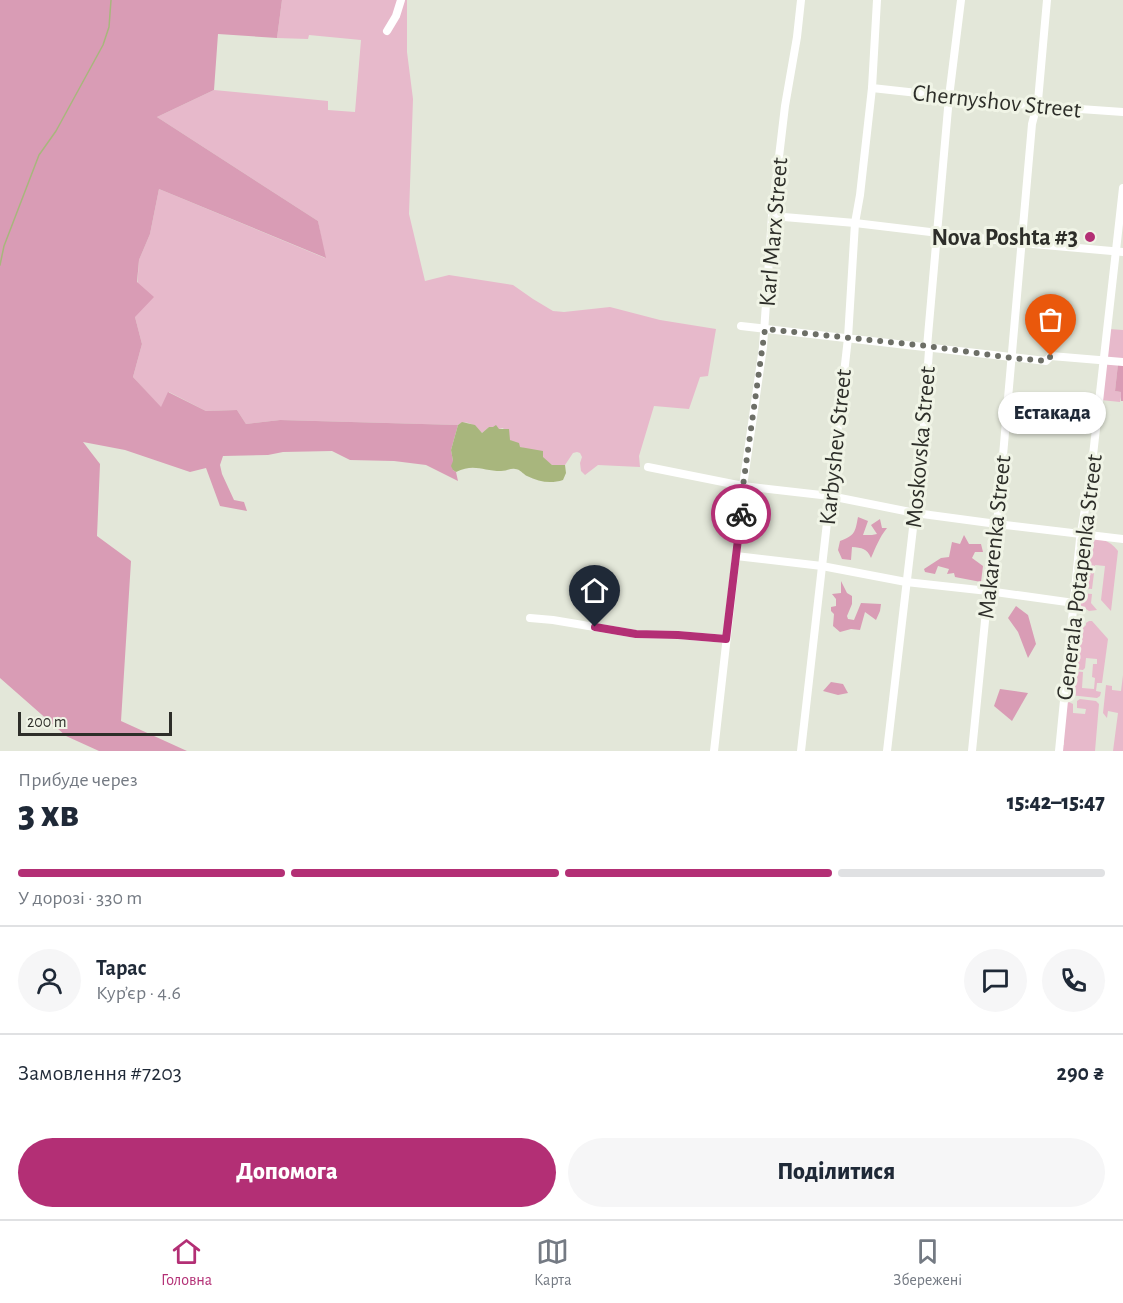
<!DOCTYPE html>
<html lang="uk">
<head>
<meta charset="utf-8">
<style>
  body { margin:0; font-family:"Alegreya Sans",sans-serif; background:#f6f6f7; color:#1f2937; height:100vh; display:flex; flex-direction:column; font-size:22px; white-space:nowrap }
  * { box-sizing:border-box; margin:0 }
  p { font-size:20px; color:#747a83 }
  .icon { flex:none; width:33px; height:33px; fill:none; stroke:currentColor; stroke-width:2; stroke-linecap:round; stroke-linejoin:round }
  .map { position:relative; height:751px; overflow:hidden }
  .details { display:flex; flex-direction:column; background:#fff; flex:1 }
  .details>* { flex:none }
  .scale { position:absolute; left:18px; bottom:15px; width:154px; box-sizing:border-box; padding-left:6px; border:3px solid #2d2e29; border-top:0; font-size:16px; line-height:21px; white-space:nowrap; color:#2d2e29; -webkit-text-stroke:4px #f0f4e6; paint-order:stroke }
  .pin { position:absolute; display:grid; place-items:center; width:51px; height:51px; color:#fff; margin:-62px -26px; border-radius:50% 50% 50% 0; rotate:-45deg; box-shadow:0 0 6px #0007 }
  .pin .icon { rotate:45deg }
  .courier { position:absolute; display:grid; place-items:center; width:60px; height:60px; margin:-30px; border:4px solid #b32f75; border-radius:50%; background:#fff; color:#222; box-shadow:0 2px 8px #0007 }
  .bubble { position:absolute; height:42px; border-radius:21px; background:#fff; box-shadow:0 2px 4px #0004; font-size:20px; font-weight:800; line-height:42px; text-align:center }
  .head em { font-style:normal; font-weight:800 }
  .head div { display:flex; flex-direction:column-reverse }
  .head { display:flex; align-items:center; justify-content:space-between; height:102px; padding:0 18px }
  h1 { font-size:39px; font-weight:800; line-height:45px }
  .bar { display:grid; grid-template-columns:repeat(4,1fr); gap:9px 6px; align-content:center; height:72px; padding:0 18px }
  .bar i { height:8px; border-radius:4px; background:#e0e1e3 }
  .bar .current { background:#b32f75 }
  .bar p { grid-column:span 4 }
  .line { display:flex; align-items:center; gap:15px; padding:0 18px; border-top:2px solid #e0e1e3 }
  .line div { flex:1 }
  .round { display:grid; place-items:center; flex:none; width:63px; height:63px; border-radius:32px; background:#f6f6f7 }
  .cta { display:flex; gap:12px; margin-top:auto; padding:12px 18px }
  .cta a { flex:1; height:69px; border-radius:36px; background:#b32f75; color:#fff; font-size:24px; font-weight:800; line-height:69px; text-align:center }
  .cta a+a { background:#f6f6f7; color:#1f2937 }
  .menu { display:flex; justify-content:space-around; align-items:center; height:84px; border-top:2px solid #e0e1e3; background:#fff; font-size:16px; color:#747a83 }
  .menu a { display:grid; justify-items:center; gap:3px }
  .menu .current { color:#b32f75 }
  .map>svg:first-child { display:block }
  .green { fill:#e7b9cb }
  .forest { fill:#d99cb5 }
  .water { fill:#a8b67d }
  .lines { fill:none; stroke-linecap:round; stroke-linejoin:round }
  .stream { stroke:#a8b67d; stroke-width:1.5 }
  .minor { stroke:#fff; stroke-width:8 }
  .done { stroke:#6d6f67; stroke-width:6; stroke-dasharray:0 10.8 }
  .route { stroke:#b32f75; stroke-width:8 }
  .poi-dot { fill:#b32f75; stroke:#f0f4e6; stroke-width:2 }
  .labels { text-anchor:middle; stroke-width:6; stroke-linejoin:round; paint-order:stroke }
  .street-label { font-size:24px; fill:#2d2e29; stroke:#f0f4e6 }
  .poi-label { font-size:24px; font-weight:bold; fill:#2d2e29; stroke:#f0f4e6; text-anchor:end }
</style>
</head>
<body>
<div class="map">
<svg width="1123" height="751" viewBox="0 0 1123 751">
  <rect width="100%" height="100%" fill="#e3e7d9"/>
  <g class="green">
    <path d="M 282,0 L 407,0 L 407,52 L 413,99 L 409,214 L 425,281 L 449,275 L 513,285 L 533,299 L 553,311 L 564,312 L 610,307 L 660,320 L 716,329 L 708,376 L 700,377 L 689,409 L 654,406 L 639,456 L 640,467 L 598,465 L 585,475 L 581,471 L 580,463 L 582,457 L 580,453 L 577,452 L 573,453 L 565,465 L 552,465 L 530,450 L 520,447 L 510,440 L 503,428 L 499,429 L 489,427 L 482,433 C 475,428 469,418 458,425 L 280,420 L 246,424 L 237,410 L 206,411 L 169,392 L 161,408 L 133,377 L 142,344 L 135,317 L 139,260 L 150,234 L 159,189 L 325,258 L 318,221 L 157,117 L 214,90 L 328,101 L 328,110 L 355,112 L 361,40 L 309,35 L 308,39 L 277,38 Z"/>
    <polygon points="1109,329 1123,330 1123,360 1108,358 1106,355"/>
    <polygon points="1106,362 1118,364 1115,391 1122,392 1120,402 1101,400"/>
    <path d="M 1086,538 C 1101,540 1108,538 1118,551 L 1111,611 L 1101,600 L 1105,566 L 1095,565 L 1095,570 L 1084,568 L 1081,565 L 1084,542 Z"/>
    <polygon points="1083,572 1094,573 1092,589 1083,588 1080,586 1080,576"/>
    <polygon points="1079,593 1092,594 1091,603 1097,610 1089,611 1079,604 1077,595"/>
    <polygon points="1092,621 1108,639 1102,683 1097,683 1096,691 1101,692 1100,696 1097,698 1070,695 1068,693 1070,673 1073,671 1083,672 1082,688 1094,689 1095,678 1092,677 1093,664 1097,664 1097,659 1086,658 1085,668 1083,670 1073,669 1071,667 1073,633 1083,626 1084,627 1086,625 1086,623 1089,621"/>
    <polygon points="1123,675 1123,751 1113,751 1118,713 1108,711 1107,718 1103,713 1106,685 1112,686 1112,690 1121,691"/>
    <polygon points="1080,699 1096,701 1099,704 1095,751 1061,751 1062,745 1064,745 1064,742 1062,742 1067,703 1069,702 1073,704 1073,713 1085,714 1086,709 1077,708 1077,701"/>
  </g>
  <g class="forest">
    <polygon points="0,0 282,0 277,38 218,34 214,90 157,117 318,221 326,258 159,189 150,234 139,260 137,282 154,297 135,317 142,344 133,377 161,407 168,392 206,411 237,410 246,424 280,420 458,425 451,450 453,461 453,470 456,472 458,481 426,465 394,461 350,460 332,451 283,452 268,455 223,456 220,465 222,474 234,500 244,502 247,511 220,506 206,468 190,472 125,450 83,442 100,464 97,536 131,561 121,721 187,751 99,751 66,736 0,678"/>
    <polygon points="1118,364 1123,365 1123,401 1121,401 1121,392 1115,391"/>
    <path d="M 858,517 L 868,521 L 863,535 L 872,535 L 877,534 L 871,525 L 880,519 L 882,528 L 887,528 C 879,538 876,547 871,558 C 867,548 862,548 852,547 L 851,560 L 842,559 L 838,550 L 840,541 C 855,535 855,533 858,517 Z"/>
    <polygon points="964,535 969,544 981,544 983,552 975,552 972,558 983,566 981,582 955,577 954,573 947,574 949,569 938,566 935,574 925,572 924,569 941,558 949,557 952,542 960,544"/>
    <polygon points="841,581 847,593 852,596 852,604 847,616 848,619 854,620 861,603 881,604 880,611 876,620 865,612 860,630 851,629 840,632 833,626 834,614 831,611 831,607 836,606 836,599 832,594 841,593"/>
    <polygon points="1016,606 1028,615 1036,644 1028,658 1018,632 1008,618"/>
    <polygon points="831,682 843,684 848,693 838,695 823,691"/>
    <polygon points="1000,689 1028,693 1012,721 994,706"/>
  </g>
  <path class="water" d="M 462,422 L 475,425 L 482,433 L 489,427 L 493,427 L 496,425 L 499,429 L 509,429 L 510,440 L 519,443 L 520,447 L 543,451 L 543,457 L 552,465 L 565,465 L 566,473 L 563,480 C 551,484 539,482 527,476 C 523,474 520,469 515,469 C 511,468 506,471 501,471 C 483,471 474,463 456,472 L 453,470 L 451,466 L 453,461 L 451,450 L 458,425 Z"/>
  <g class="lines">
    <polyline class="stream" points="0,265 4,246 39,155 56,131 103,45 109,27 111,0"/>
    <g class="minor">
      <polyline points="387,31 396,16 401,0"/>
      <polyline points="872,88 1037,106 1123,112"/>
      <polyline points="772,216 855,223 1022,243 1123,252"/>
      <polyline points="741,326 1046,361 1051,356 1123,362"/>
      <polyline points="648,467 743,486 830,496 915,513 997,524 1123,539"/>
      <polyline points="736,556 822,566 906,582 988,591 1074,603"/>
      <polyline points="530,618 553,620 636,634 678,635 726,639"/>
      <polyline points="714,751 736,556 743,486 763,347 772,216 785,106 797,37 801,0"/>
      <polyline points="801,751 848,338 855,223 860,195 872,88 877,0"/>
      <polyline points="887,751 922,451 929,350 927,347 949,97 961,0"/>
      <polyline points="972,751 988,591 997,524 1032,124 1038,101 1047,0"/>
      <polyline points="1059,751 1080,539 1091,473 1123,188"/>
    </g>
  </g>
  <g class="lines">
    <polyline class="done" points="741,514 743,486 765,329 927,346 1012,358 1046,361 1051,356"/>
    <polyline class="route" points="595,627 636,634 678,635 726,639 741,514"/>
  </g>
  <circle class="poi-dot" cx="1090" cy="237" r="6"/>
  <g class="labels">
    <g class="street-label">
      <text transform="translate(997 101) rotate(6)" y="8">Chernyshov Street</text>
      <text transform="translate(773 232) rotate(-85)" y="8">Karl Marx Street</text>
      <text transform="translate(835 447) rotate(-84)" y="8">Karbyshev Street</text>
      <text transform="translate(920 447) rotate(-85)" y="8">Moskovska Street</text>
      <text transform="translate(994 537) rotate(-84)" y="8">Makarenka Street</text>
      <text transform="translate(1079 577) rotate(-83)" y="8">Generala Potapenka Street</text>
    </g>
    <g class="poi-label">
      <text x="1078" y="245">Nova Poshta #3</text>
    </g>
  </g>
</svg>
<div class="scale">200 m</div>
<div class="pin" style="left:1051px;top:356px;background:#ea580c"><svg class="icon" aria-label="bag" viewBox="0 0 24 24"><path d="M5 8h14l-1 12H6zM9 8a3 3 0 0 1 6 0"/></svg></div>
<div class="pin" style="left:595px;top:627px;background:#1f2937"><svg class="icon" aria-label="home" viewBox="0 0 24 24"><path d="M3 11l9-7 9 7M6 9v11h12V9"/></svg></div>
<div class="courier" style="left:741px;top:514px"><svg class="icon" aria-label="bike" viewBox="0 0 24 24"><circle cx="6" cy="16" r="4"/><circle cx="18" cy="16" r="4"/><path d="M6 16l4-8h5l3 8M10 8l3 8H6M13 5h3"/></svg></div>
<div class="bubble" style="left:998px;top:392px;width:108px">Естакада</div>
</div>
<section class="details">
<div class="head"><div><h1>3 хв</h1><p>Прибуде через</p></div><em>15:42–15:47</em></div>
<div class="bar"><i class="current"></i><i class="current"></i><i class="current"></i><i></i><p>У дорозі · 330 m</p></div>
<div class="line" style="height:108px"><a class="round"><svg class="icon" aria-label="person" viewBox="0 0 24 24"><circle cx="12" cy="8" r="4"/><path d="M4 21q1-7 8-7t8 7"/></svg></a><div><b>Тарас</b><p>Кур’єр · 4.6</p></div><a class="round"><svg class="icon" aria-label="chat" viewBox="0 0 24 24"><path d="M4 5h16v11H9l-5 4z"/></svg></a><a class="round"><svg class="icon" aria-label="phone" viewBox="0 0 24 24"><path d="M5 4h4l2 5-3 2q2 4 5 5l2-3 5 2v4C11 20 4 13 5 4z"/></svg></a></div>
<div class="line" style="height:78px"><div>Замовлення #7203</div><b>290 ₴</b></div>
<div class="cta"><a>Допомога</a><a>Поділитися</a></div>
</section>
<nav class="menu">
<a class="current"><svg class="icon" aria-label="home" viewBox="0 0 24 24"><path d="M3 11l9-7 9 7M6 9v11h12V9"/></svg>Головна</a>
<a><svg class="icon" aria-label="map" viewBox="0 0 24 24"><path d="M3 6l6-2 6 2 6-2v14l-6 2-6-2-6 2zM9 4v14M15 6v14"/></svg>Карта</a>
<a><svg class="icon" aria-label="saved" viewBox="0 0 24 24"><path d="M7 4h10v16l-5-4-5 4z"/></svg>Збережені</a>
</nav>
</body>
</html>
